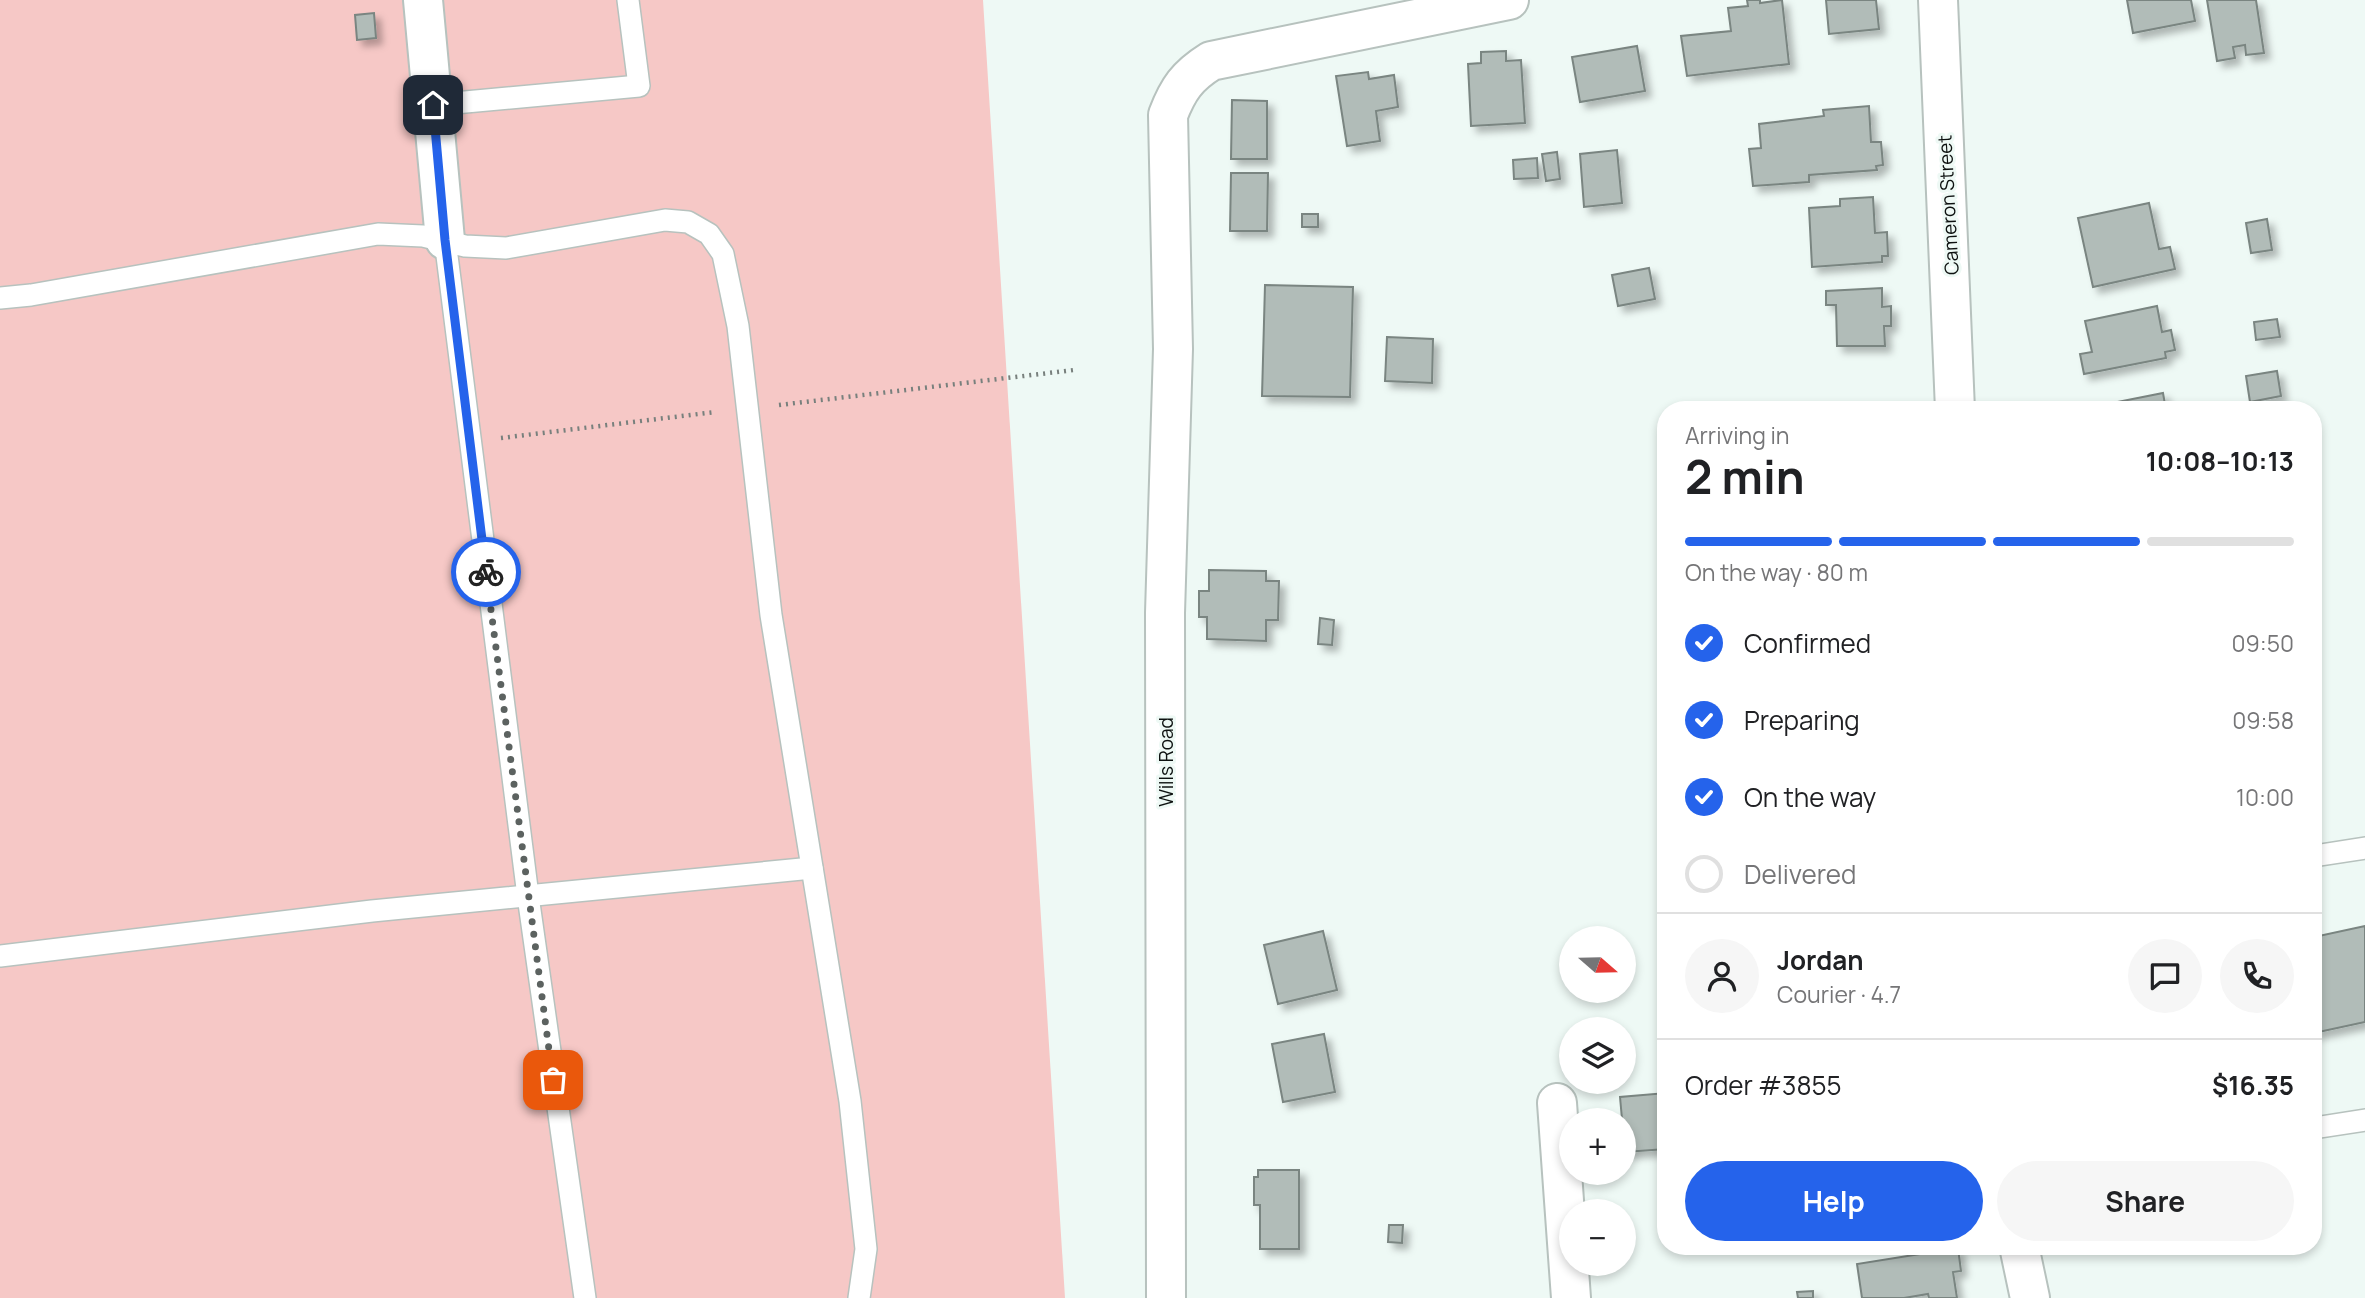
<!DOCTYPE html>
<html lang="en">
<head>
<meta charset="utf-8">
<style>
  body { margin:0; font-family:Manrope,sans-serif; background:#f6f6f6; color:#202124; height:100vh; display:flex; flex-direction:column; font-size:26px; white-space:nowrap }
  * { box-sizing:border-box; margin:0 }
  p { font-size:23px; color:#757577 }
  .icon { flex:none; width:38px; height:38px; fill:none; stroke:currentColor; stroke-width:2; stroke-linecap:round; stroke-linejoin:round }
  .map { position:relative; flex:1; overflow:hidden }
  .drawer { position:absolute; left:1657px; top:401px; width:665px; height:854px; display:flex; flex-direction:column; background:#fff; border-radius:28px; box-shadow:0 4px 10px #0003 }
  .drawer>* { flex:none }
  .needle { width:46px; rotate:110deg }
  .buttons { position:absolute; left:1559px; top:926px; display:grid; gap:14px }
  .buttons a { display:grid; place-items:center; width:77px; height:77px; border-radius:50%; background:#fff; box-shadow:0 4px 10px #0003; font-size:35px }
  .pin { position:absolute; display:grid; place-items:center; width:60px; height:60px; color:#fff; margin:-30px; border-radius:14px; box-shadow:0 4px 10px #0006 }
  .courier { position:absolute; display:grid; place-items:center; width:70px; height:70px; margin:-35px; border:5px solid #2563eb; border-radius:50%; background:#fff; color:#222; box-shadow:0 2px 9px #0007 }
  .summary em { font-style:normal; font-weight:700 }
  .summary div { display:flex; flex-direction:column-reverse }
  .summary { display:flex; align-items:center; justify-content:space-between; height:119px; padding:0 28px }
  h1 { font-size:46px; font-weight:700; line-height:52px }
  .bar { display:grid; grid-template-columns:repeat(4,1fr); gap:10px 7px; align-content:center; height:84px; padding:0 28px }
  .bar i { height:9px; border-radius:5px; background:#e0e0e0 }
  .bar .active { background:#2563eb }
  .bar p { grid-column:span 4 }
  .line { display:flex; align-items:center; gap:18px; padding:0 28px; border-top:2px solid #e0e0e0 }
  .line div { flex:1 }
  .round { display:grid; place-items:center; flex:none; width:74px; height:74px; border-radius:37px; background:#f6f6f6 }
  ol { padding:0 28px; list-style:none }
  li { display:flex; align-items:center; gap:21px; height:77px }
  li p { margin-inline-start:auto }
  li .icon { padding:7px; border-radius:50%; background:#2563eb; color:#fff; stroke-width:4 }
  li:last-child { color:#757577 }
  li i { width:38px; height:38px; border:4px solid #e0e0e0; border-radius:50% }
  .button { display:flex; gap:14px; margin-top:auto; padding:14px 28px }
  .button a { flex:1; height:80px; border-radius:42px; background:#2563eb; color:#fff; font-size:28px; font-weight:700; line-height:80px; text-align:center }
  .button a+a { background:#f6f6f6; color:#202124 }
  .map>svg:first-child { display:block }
  .green { fill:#f6c8c6 }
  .building { fill:#b1bcb8; stroke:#7a8581; stroke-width:2; filter:url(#shadow) }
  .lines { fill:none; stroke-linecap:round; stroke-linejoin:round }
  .service-casing { stroke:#b7c2be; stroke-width:24 }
  .minor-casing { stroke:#b7c2be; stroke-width:42 }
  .path { stroke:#78807d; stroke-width:4.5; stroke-dasharray:2 5; stroke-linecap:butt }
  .service { stroke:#fff; stroke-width:21 }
  .minor { stroke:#fff; stroke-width:38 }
  .done { stroke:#5c6260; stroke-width:7; stroke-dasharray:0 12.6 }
  .route { stroke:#2563eb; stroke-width:9 }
  .labels { text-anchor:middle; stroke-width:6; stroke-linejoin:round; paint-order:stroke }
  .street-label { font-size:19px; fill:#0d1110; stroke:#eef9f5 }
</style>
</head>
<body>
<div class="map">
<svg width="2365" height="1298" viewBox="0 0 2365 1298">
  <defs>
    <filter id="shadow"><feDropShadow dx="6" dy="6" stdDeviation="3.5" flood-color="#0004"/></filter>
  </defs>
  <rect width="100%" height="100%" fill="#eef9f5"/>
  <polygon class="green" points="0,0 983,0 1065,1298 0,1298"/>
  <g class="building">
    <polygon points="1747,0 1760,0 1760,3 1782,0 1789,64 1687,76 1681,36 1731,31 1728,8 1748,6"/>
    <polygon points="1826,0 1876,0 1879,29 1829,34"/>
    <polygon points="2127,0 2191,0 2195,21 2133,33"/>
    <polygon points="2207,0 2256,0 2264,53 2246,55 2245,45 2233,47 2235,58 2217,61"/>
    <polygon points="374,13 376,38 357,40 355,15"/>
    <polygon points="1637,46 1645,91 1580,102 1572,57"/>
    <polygon points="1506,51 1506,61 1521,60 1525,123 1471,126 1468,64 1481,63 1481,52"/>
    <polygon points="1368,72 1369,79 1394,75 1398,107 1376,111 1380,141 1347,146 1336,76"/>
    <polygon points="1232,100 1267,101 1267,159 1231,159"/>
    <polygon points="1869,106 1871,142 1881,142 1883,165 1876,166 1877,170 1809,175 1809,182 1753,186 1749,149 1761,148 1759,124 1824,116 1823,110"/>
    <polygon points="1617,150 1622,203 1584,207 1580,154"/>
    <polygon points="1557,152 1560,179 1546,181 1542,154"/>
    <polygon points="1537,158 1538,178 1514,179 1513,160"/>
    <polygon points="1231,173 1268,173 1267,231 1230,231"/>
    <polygon points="1873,197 1875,233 1887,232 1888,256 1882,256 1882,262 1812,267 1809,208 1840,206 1840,199"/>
    <polygon points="2149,203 2159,249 2170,247 2175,269 2093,287 2078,218"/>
    <rect x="1302" y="214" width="16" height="13"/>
    <polygon points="2267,219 2272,250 2251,253 2246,223"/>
    <polygon points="1649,268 1655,299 1618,306 1612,275"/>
    <polygon points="1265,285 1353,287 1350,397 1262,396"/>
    <polygon points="1882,288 1882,307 1891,306 1891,326 1884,326 1885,346 1837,346 1836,305 1826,305 1826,291"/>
    <polygon points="2157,306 2162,332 2171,330 2175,350 2165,352 2166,358 2084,374 2080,354 2092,352 2085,321"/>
    <polygon points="2277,319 2280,337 2256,340 2254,322"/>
    <polygon points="1387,337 1433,339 1432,383 1385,381"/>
    <polygon points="2277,371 2281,396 2250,402 2246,376"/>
    <polygon points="2163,393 2166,410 2092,410 2092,407"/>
    <polygon points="1209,570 1266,571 1266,581 1279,581 1278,620 1266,620 1266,641 1207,639 1207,617 1199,617 1199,591 1209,591"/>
    <polygon points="1320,618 1334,620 1332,645 1318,644"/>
    <polygon points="2365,926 2365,1022 2314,1033 2314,937"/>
    <polygon points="1323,931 1337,990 1278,1004 1264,945"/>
    <polygon points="1324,1034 1335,1092 1283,1102 1272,1044"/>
    <polygon points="1666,1093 1666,1149 1625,1152 1620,1097"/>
    <polygon points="1258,1170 1299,1170 1299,1249 1260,1249 1260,1205 1254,1205 1254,1177 1258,1177"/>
    <polygon points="1389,1225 1403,1225 1402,1243 1388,1242"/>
    <polygon points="1958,1248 1961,1271 1953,1272 1957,1298 1929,1298 1928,1294 1904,1298 1862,1298 1857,1264"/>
    <polygon points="1813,1291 1813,1298 1798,1298 1797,1292"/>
  </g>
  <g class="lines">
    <g class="service-casing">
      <g id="service">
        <polyline points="433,105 639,86 628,0"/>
        <polyline points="445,240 528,896 585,1298"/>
        <polyline points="0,298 31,295 378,234 423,236 465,246 506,248 665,220 688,222 709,234 723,254 738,326 771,615 850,1101 866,1249 859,1298"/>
        <polyline points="2314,856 2365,848"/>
        <polyline points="0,956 372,911 812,868"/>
        <polyline points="2314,1128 2365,1120"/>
      </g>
    </g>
    <g class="minor-casing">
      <g id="minor">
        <polyline points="423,0 445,240"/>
        <polyline points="1938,0 1955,410"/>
        <polyline points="1557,1103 1571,1298"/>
        <polyline points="2019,1246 2030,1298"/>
        <path d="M 1166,1298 L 1165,613 L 1173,349 L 1168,115 C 1178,89 1187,76 1211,61 L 1509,0"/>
      </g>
    </g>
    <g class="path">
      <polyline points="779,405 1074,370"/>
      <polyline points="501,438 715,412"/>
    </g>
    <use href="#service" class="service"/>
    <use href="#minor" class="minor"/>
  </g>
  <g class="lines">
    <polyline class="done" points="486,572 553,1080"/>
    <polyline class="route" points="433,105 445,240 486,572"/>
  </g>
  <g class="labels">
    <g class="street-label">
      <text transform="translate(1948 205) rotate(-93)" y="7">Cameron Street</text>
      <text transform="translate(1166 762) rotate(-90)" y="7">Wills Road</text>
    </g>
  </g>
</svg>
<div class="buttons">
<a><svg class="needle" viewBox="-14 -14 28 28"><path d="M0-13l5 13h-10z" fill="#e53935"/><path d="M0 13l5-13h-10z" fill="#757577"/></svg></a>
<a><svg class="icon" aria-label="layers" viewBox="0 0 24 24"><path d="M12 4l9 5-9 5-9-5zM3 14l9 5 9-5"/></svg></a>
<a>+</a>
<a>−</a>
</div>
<div class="pin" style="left:553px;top:1080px;background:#ea580c"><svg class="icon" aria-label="bag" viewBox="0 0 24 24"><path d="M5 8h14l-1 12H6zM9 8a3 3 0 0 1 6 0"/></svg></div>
<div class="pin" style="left:433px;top:105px;background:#1f2937"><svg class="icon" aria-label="home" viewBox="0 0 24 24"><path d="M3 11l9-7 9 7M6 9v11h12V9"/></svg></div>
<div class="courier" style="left:486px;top:572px"><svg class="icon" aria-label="bike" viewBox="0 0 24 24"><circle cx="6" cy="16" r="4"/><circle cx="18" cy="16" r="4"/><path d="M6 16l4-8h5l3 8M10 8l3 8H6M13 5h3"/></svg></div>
<section class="drawer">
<div class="summary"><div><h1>2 min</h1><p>Arriving in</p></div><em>10:08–10:13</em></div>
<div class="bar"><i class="active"></i><i class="active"></i><i class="active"></i><i></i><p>On the way · 80 m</p></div>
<ol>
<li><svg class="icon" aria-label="check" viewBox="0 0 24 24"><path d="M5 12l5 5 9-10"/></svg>Confirmed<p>09:50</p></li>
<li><svg class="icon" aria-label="check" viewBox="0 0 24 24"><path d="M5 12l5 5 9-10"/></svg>Preparing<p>09:58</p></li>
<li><svg class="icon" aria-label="check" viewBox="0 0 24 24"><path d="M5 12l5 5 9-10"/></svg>On the way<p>10:00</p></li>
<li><i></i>Delivered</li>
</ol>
<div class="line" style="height:126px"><a class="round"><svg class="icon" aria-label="person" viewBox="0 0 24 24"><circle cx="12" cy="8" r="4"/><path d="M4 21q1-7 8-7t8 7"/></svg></a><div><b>Jordan</b><p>Courier · 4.7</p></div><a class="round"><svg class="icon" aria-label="chat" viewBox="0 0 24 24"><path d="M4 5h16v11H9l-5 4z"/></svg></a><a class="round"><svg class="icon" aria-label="phone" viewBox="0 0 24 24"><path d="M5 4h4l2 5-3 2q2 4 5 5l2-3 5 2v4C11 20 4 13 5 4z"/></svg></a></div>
<div class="line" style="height:91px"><div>Order #3855</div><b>$16.35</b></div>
<div class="button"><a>Help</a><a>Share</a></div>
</section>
</div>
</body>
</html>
